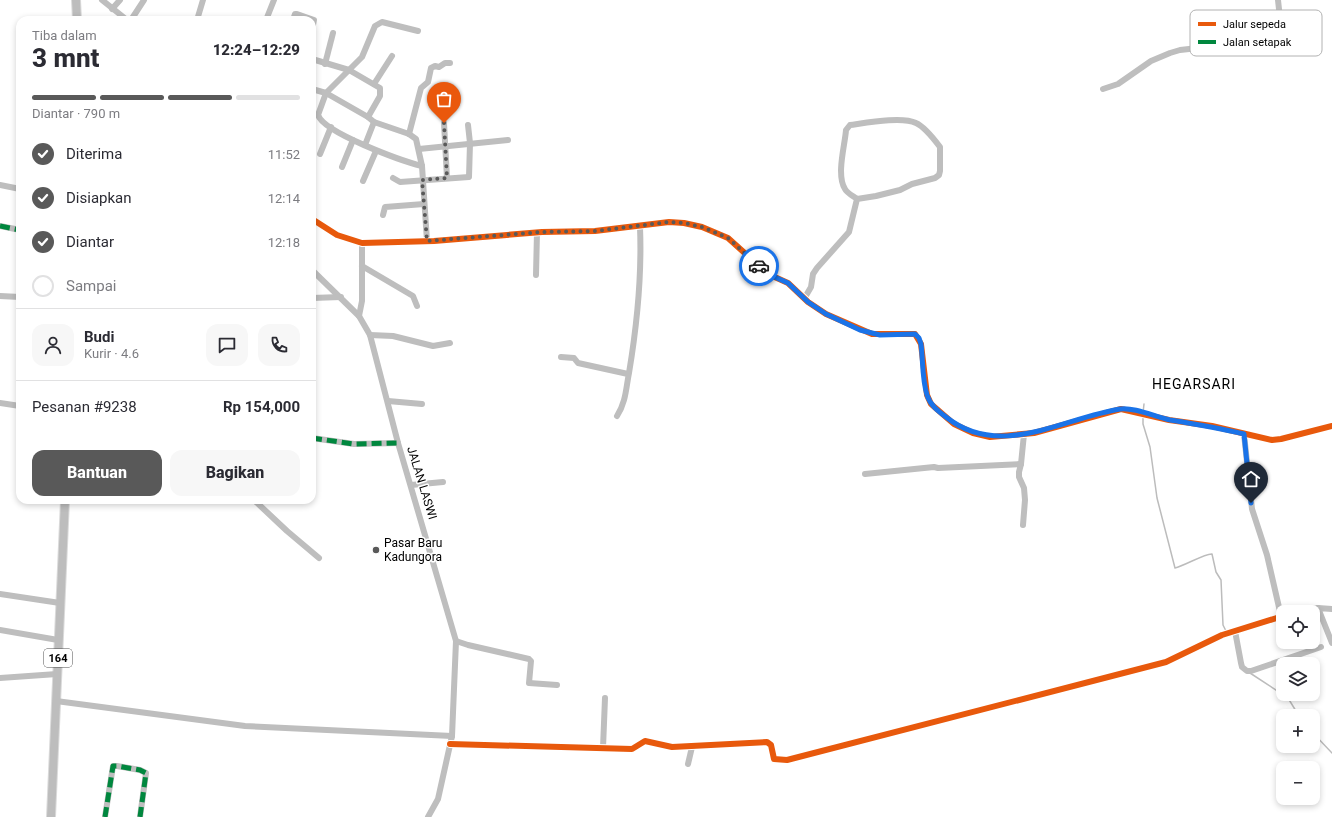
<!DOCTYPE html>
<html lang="id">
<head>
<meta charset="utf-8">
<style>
  body { margin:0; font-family:Roboto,sans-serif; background:#f7f7f7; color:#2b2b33; height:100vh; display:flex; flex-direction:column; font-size:15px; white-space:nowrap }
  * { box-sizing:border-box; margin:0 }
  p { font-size:13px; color:#7c7c81 }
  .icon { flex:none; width:22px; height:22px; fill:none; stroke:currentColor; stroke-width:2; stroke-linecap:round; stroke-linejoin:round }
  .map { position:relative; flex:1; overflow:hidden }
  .details { position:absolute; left:16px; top:16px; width:300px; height:488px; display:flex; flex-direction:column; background:#fff; border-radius:12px; box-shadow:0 2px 6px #0003 }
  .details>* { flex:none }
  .controls { position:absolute; left:1276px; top:605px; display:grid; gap:8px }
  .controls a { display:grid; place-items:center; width:44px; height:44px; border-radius:8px; background:#fff; box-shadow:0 2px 6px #0003; font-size:20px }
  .pin { position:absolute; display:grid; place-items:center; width:34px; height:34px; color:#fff; margin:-41px -17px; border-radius:50% 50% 50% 0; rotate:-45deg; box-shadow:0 0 4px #0007 }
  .pin .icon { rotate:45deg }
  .courier { position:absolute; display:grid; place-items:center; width:40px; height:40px; margin:-20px; border:3px solid #1a73e8; border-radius:50%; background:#fff; color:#222; box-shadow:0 1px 5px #0007 }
  .head em { font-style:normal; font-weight:800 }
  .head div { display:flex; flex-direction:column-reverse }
  .head { display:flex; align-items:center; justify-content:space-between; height:68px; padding:0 16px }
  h1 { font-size:26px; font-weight:800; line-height:30px }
  .bar { display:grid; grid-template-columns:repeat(4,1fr); gap:6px 4px; align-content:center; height:48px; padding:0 16px }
  .bar i { height:5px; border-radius:3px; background:#e1e1e2 }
  .bar .selected { background:#595959 }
  .bar p { grid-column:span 4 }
  .line { display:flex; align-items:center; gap:10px; padding:0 16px; border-top:1px solid #e1e1e2 }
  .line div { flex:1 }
  .round { display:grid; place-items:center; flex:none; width:42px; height:42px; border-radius:12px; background:#f7f7f7 }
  ol { padding:0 16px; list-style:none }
  li { display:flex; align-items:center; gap:12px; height:44px }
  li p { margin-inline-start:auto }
  li .icon { padding:4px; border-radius:50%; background:#595959; color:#fff; stroke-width:4 }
  li:last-child { color:#7c7c81 }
  li i { width:22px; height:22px; border:2px solid #e1e1e2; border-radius:50% }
  .cta { display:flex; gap:8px; margin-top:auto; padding:8px 16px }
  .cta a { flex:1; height:46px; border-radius:12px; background:#595959; color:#fff; font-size:16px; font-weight:800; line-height:46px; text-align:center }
  .cta a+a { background:#f7f7f7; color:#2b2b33 }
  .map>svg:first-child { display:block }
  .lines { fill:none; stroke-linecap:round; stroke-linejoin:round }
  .stream { stroke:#bcbcbc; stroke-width:1.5 }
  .major-casing { stroke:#dbdbdb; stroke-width:10 }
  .minor { stroke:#bebebe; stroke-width:6 }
  .major { stroke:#bdbdbd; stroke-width:8 }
  .quiet { stroke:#00873e; stroke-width:5; stroke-dasharray:10 5; stroke-linecap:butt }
  .cycleway-casing { stroke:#fff; stroke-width:8 }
  .cycleway { stroke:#e8590c; stroke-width:6 }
  .done { stroke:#595959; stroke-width:4; stroke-dasharray:0 7.2 }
  .route { stroke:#1a73e8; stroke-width:5 }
  .poi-dot { fill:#595959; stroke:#fff; stroke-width:1.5 }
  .labels { text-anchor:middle; stroke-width:3; stroke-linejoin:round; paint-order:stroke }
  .shield { fill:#fff; stroke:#4c4c4c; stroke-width:1 }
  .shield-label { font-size:11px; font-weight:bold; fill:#000 }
  .street-label { font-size:12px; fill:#000; stroke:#fff }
  .poi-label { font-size:12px; fill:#000; stroke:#fff; text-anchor:start }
  .quarter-label { font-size:14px; letter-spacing:1px; fill:#000; stroke:#fff }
  .key { fill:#fff; stroke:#b2b2b2; stroke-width:1 }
  .key-label { font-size:11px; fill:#000 }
</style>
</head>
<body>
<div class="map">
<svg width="1332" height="817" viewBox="0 0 1332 817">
  <rect width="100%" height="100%" fill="#fff"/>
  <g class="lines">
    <g class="stream">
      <polyline points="1143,413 1144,404"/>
      <path d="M 1143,417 L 1143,424 L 1150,447 L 1157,498 L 1175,568 C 1184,566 1206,553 1212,554 L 1216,572 L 1221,580 L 1223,625 L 1226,631"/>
      <polyline points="1250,673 1288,698 1299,716"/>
      <polyline points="1313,733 1332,753"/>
    </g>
    <g class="major-casing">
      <g id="major">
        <polyline points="76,0 77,20"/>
        <polyline points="51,817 65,500"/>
      </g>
    </g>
    <g class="minor">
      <polyline points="102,0 127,20"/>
      <polyline points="112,9 120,0"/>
      <polyline points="131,20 144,0"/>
      <polyline points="197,20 203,0"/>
      <polyline points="266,20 274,0"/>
      <polyline points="293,20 295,14 297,14 314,20 312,30"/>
      <path d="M 418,31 L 382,22 L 375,26 L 362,57 L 326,93 L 318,115 C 324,133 402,161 422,166"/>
      <polyline points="1282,37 1313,37"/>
      <polyline points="312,59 349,70 380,88 380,96 368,117"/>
      <polyline points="325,64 333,33"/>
      <polyline points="374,84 392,56"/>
      <polyline points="312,89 326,93 368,117 374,122 409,134 416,139 422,166 427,241"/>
      <polyline points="1103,89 1118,84 1151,61 1170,53 1180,50 1216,46 1235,40 1282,37 1278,0"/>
      <polyline points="444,123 447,178"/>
      <polyline points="409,134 421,88 428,82 431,68 435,66 439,67 445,63 450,63"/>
      <polyline points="365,145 374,122"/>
      <polyline points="419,149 508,140"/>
      <polyline points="320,154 331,127"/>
      <polyline points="342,167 353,140"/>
      <polyline points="393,178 400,182 469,177 470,143 468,125"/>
      <polyline points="363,181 376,151"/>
      <polyline points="0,185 20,189"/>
      <polyline points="383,215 385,207 424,204"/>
      <polyline points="312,219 337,235 362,243 434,241 542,232 595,231 669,222 684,223 702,227 728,238 768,274 788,283 808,302 826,314 872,334 915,334 921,344 927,395 931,404 954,424 973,433 990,437 1034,433 1121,409 1169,420 1212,426 1272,440 1281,439 1332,426"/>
      <polyline points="0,226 20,230"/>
      <polyline points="362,266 413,296 417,306"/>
      <polyline points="312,270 359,316 370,335 398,443 456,641 452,736 438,799 428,817"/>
      <polyline points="536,275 537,232"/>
      <polyline points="0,296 20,297"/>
      <polyline points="312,298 341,297"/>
      <path d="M 804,299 L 811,287 L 813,274 L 817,268 L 849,232 L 857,199 L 876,196 L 900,190 L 912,184 L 935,178 L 939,175 L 940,171 L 940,147 C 934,139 925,127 916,123 C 902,116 865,123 850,125 L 846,130 C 845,145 836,175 845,189 C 847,193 853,196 857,199"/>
      <polyline points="359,316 362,301 362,243"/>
      <polyline points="370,335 393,336 433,346 450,343"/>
      <polyline points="561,357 574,358 578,363 628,374"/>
      <polyline points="388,401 422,404"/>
      <polyline points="0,403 20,406"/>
      <path d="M 617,416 C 626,402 626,388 629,373 C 637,325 642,276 640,227"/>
      <polyline points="1244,434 1252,509 1267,555 1281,616"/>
      <polyline points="312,438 354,444 398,443"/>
      <polyline points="865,474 934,467 938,468 1021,464"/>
      <polyline points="411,485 443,482"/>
      <polyline points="254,500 287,531 319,558"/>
      <polyline points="1023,525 1025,500 1024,488 1019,477 1019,472 1021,464 1024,434"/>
      <polyline points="0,594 60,603"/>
      <polyline points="1332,609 1318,608 1332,643"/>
      <polyline points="1299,612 1318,608"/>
      <polyline points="0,630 58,640"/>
      <polyline points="1235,631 1241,663 1242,667 1247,671 1251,671 1321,647"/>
      <polyline points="456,641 468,645 529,659 531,661 529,683 557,685"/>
      <polyline points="0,678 57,674"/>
      <polyline points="56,701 245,726 452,736"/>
      <polyline points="450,744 632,749 645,741 672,747 767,742 771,745 774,759 787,760 1166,662 1222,635 1283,616"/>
      <polyline points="603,748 605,698"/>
      <polyline points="688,764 692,747"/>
      <polyline points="105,817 113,766 117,766 140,770 146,773 140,817"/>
    </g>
    <use href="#major" class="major"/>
    <g class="quiet">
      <polyline points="0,226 20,230"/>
      <polyline points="312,438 354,444 398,443"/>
      <polyline points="105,817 113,766 117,766 140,770 146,773 140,817"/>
    </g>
    <g class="cycleway-casing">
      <g id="cycleway">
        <polyline points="312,219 337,235 362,243 434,241 542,232 595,231 669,222 684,223 702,227 728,238 768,274 788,283 808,302 826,314 872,334 915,334 921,344 927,395 931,404 954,424 973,433 990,437 1034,433 1121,409 1169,420 1212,426 1272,440 1281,439 1332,426"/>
        <polyline points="450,744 632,749 645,741 672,747 767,742 771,745 774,759 787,760 1166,662 1222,635 1283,616"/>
      </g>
    </g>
    <use href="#cycleway" class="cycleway"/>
  </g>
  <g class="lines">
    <polyline class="done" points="444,123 447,178 422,180 427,241 542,232 595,231 669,222 684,223 702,227 728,238 759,266"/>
    <path class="route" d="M 759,266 L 768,274 L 788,283 L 808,302 L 826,314 L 860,330 L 880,335 L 915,334 L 919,338 L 921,344 C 923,360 922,379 927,395 C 930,405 938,411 946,417 C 1000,460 1063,418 1120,409 C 1135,407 1155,417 1170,420 C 1195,424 1219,428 1244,434 L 1251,503"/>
  </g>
  <circle class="poi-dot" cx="376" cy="550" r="4"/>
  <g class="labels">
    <rect class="shield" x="44" y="649" width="28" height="18" rx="3"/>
    <g class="shield-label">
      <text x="58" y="662">164</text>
    </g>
    <g class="street-label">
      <text transform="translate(422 483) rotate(73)" y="4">JALAN LASWI</text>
    </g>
    <g class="poi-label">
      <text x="384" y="547">Pasar Baru<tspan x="384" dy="14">Kadungora</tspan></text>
    </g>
    <g class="quarter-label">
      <text x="1194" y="389">HEGARSARI</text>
    </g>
  </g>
  <rect x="1190" y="10" width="132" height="46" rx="6" class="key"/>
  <rect x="1198" y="22" width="18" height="4" fill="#e8590c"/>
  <rect x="1198" y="40" width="18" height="4" fill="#00873e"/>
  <g class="key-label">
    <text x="1223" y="28">Jalur sepeda</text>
    <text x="1223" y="46">Jalan setapak</text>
  </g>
</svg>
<div class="controls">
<a><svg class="icon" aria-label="locate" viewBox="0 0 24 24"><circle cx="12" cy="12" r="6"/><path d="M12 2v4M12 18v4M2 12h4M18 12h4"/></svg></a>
<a><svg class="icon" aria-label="layers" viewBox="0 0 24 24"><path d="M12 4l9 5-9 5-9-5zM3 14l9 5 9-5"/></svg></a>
<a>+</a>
<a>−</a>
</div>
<div class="pin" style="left:444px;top:123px;background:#ea580c"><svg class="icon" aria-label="bag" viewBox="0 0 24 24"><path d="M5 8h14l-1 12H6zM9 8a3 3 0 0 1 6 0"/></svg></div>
<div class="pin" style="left:1251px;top:503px;background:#1f2937"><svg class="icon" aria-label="home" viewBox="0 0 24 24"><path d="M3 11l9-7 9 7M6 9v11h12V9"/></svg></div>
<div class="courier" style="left:759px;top:266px"><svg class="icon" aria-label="car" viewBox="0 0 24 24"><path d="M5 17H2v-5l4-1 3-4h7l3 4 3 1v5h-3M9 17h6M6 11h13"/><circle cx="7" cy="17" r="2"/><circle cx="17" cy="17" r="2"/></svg></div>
<section class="details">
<div class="head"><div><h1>3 mnt</h1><p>Tiba dalam</p></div><em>12:24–12:29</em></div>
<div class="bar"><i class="selected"></i><i class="selected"></i><i class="selected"></i><i></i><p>Diantar · 790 m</p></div>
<ol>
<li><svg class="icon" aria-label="check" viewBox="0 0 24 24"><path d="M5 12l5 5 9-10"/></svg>Diterima<p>11:52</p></li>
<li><svg class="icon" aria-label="check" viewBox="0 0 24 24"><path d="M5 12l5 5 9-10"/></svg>Disiapkan<p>12:14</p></li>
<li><svg class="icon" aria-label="check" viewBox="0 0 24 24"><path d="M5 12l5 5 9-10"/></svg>Diantar<p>12:18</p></li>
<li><i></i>Sampai</li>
</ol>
<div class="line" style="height:72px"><a class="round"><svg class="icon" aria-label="person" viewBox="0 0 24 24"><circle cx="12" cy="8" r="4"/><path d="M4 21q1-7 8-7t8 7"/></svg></a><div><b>Budi</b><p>Kurir · 4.6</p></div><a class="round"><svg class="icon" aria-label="chat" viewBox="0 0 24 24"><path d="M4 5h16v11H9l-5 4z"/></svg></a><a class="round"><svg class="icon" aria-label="phone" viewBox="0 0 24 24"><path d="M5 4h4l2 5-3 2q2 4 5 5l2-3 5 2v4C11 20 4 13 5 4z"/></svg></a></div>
<div class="line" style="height:52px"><div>Pesanan #9238</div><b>Rp 154,000</b></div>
<div class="cta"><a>Bantuan</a><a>Bagikan</a></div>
</section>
</div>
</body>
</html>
